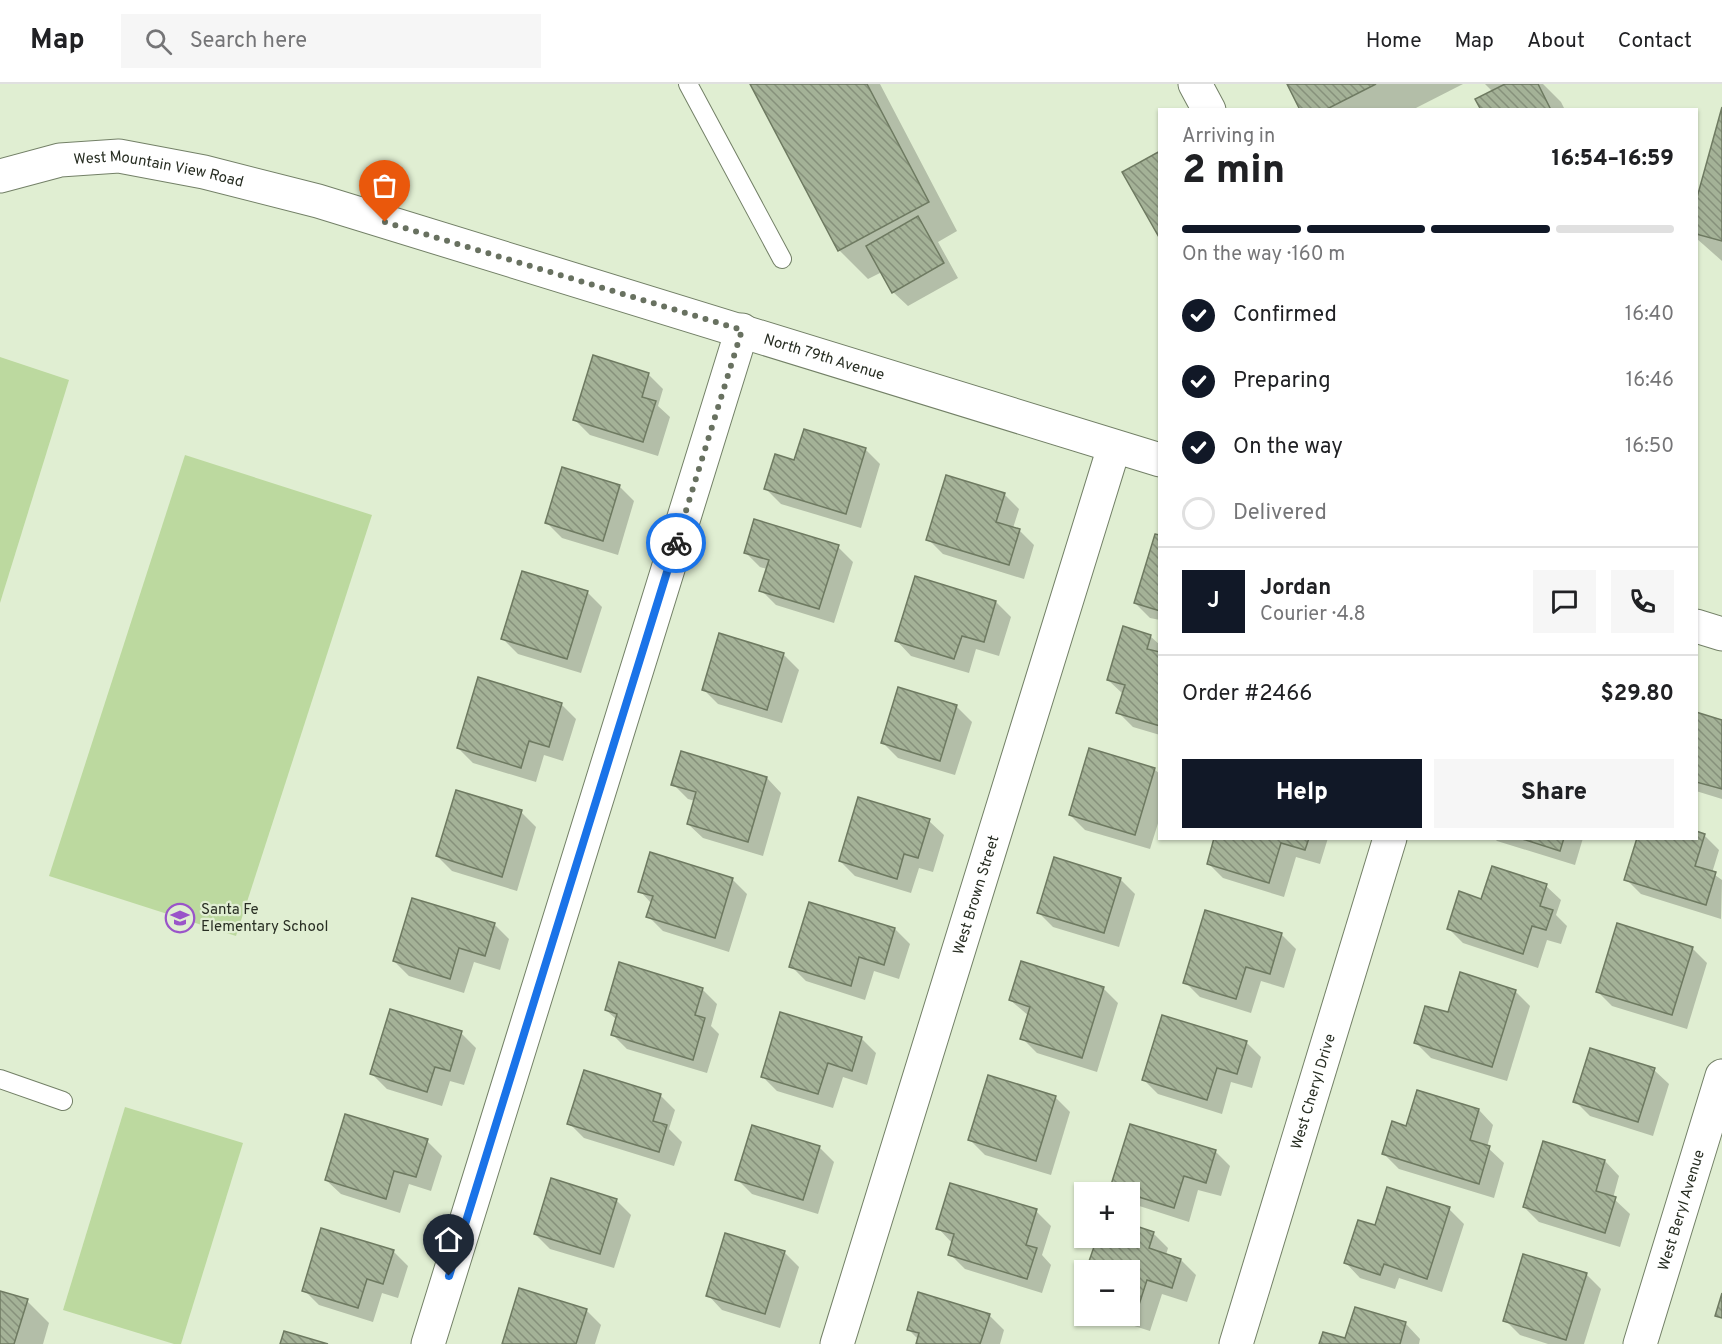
<!DOCTYPE html>
<html lang="en">
<head>
<meta charset="utf-8">
<style>
  body { margin:0; font-family:Overpass,sans-serif; background:#f6f6f6; color:#202124; height:100vh; display:flex; flex-direction:column; font-size:22px; white-space:nowrap }
  * { box-sizing:border-box; margin:0 }
  p { font-size:20px; color:#757577 }
  .icon { flex:none; width:33px; height:33px; fill:none; stroke:currentColor; stroke-width:2; stroke-linecap:round; stroke-linejoin:round }
  .map { position:relative; flex:1; overflow:hidden }
  .drawer { position:absolute; left:1158px; top:24px; width:540px; height:732px; display:flex; flex-direction:column; background:#fff; border-radius:0px; box-shadow:0 2px 4px #0004 }
  .drawer>* { flex:none }
  .controls { position:absolute; left:1074px; top:1098px; display:grid; gap:12px }
  .controls a { display:grid; place-items:center; width:66px; height:66px; border-radius:0px; background:#fff; box-shadow:0 2px 4px #0004; font-size:30px }
  .pin { position:absolute; display:grid; place-items:center; width:51px; height:51px; color:#fff; margin:-62px -26px; border-radius:50% 50% 50% 0; rotate:-45deg; box-shadow:0 0 6px #0007 }
  .pin .icon { rotate:45deg }
  .courier { position:absolute; display:grid; place-items:center; width:60px; height:60px; margin:-30px; border:4px solid #1a73e8; border-radius:50%; background:#fff; color:#222; box-shadow:0 2px 8px #0007 }
  .summary em { font-style:normal; font-weight:800 }
  .summary div { display:flex; flex-direction:column-reverse }
  .summary { display:flex; align-items:center; justify-content:space-between; height:102px; padding:0 24px }
  h1 { font-size:39px; font-weight:800; line-height:45px }
  .bar { display:grid; grid-template-columns:repeat(4,1fr); gap:9px 6px; align-content:center; height:72px; padding:0 24px }
  .bar i { height:8px; border-radius:4px; background:#e0e0e0 }
  .bar .on { background:#111827 }
  .bar p { grid-column:span 4 }
  .line { display:flex; align-items:center; gap:15px; padding:0 24px; border-top:2px solid #e0e0e0 }
  .line div { flex:1 }
  .round { display:grid; place-items:center; flex:none; width:63px; height:63px; border-radius:0px; background:#f6f6f6 }
  ol { padding:0 24px; list-style:none }
  li { display:flex; align-items:center; gap:18px; height:66px }
  li p { margin-inline-start:auto }
  li .icon { padding:6px; border-radius:50%; background:#111827; color:#fff; stroke-width:4 }
  li:last-child { color:#757577 }
  li i { width:33px; height:33px; border:3px solid #e0e0e0; border-radius:50% }
  .cta { display:flex; gap:12px; margin-top:auto; padding:12px 24px }
  .cta a { flex:1; height:69px; border-radius:0px; background:#111827; color:#fff; font-size:24px; font-weight:800; line-height:69px; text-align:center }
  .cta a+a { background:#f6f6f6; color:#202124 }
  header { display:flex; align-items:center; gap:36px; box-sizing:border-box; height:84px; padding:0 30px; background:#fff; border-bottom:2px solid #e0e0e0 }
  header strong { font-size:28px }
  nav { display:flex; gap:33px; margin-inline-start:auto; font-size:21px }
  .search { width:420px; height:54px; background:#f6f6f6; display:flex; align-items:center; gap:15px; box-sizing:border-box; padding:0 21px; border-radius:0px; color:#757577; font-size:22px }
  .map>svg:first-child { display:block }
  .garden { fill:#bcd99f }
  .shadow { fill:#0003 }
  .building { fill:url(#building-back-hatch); stroke:#6e7a61; stroke-width:1.5 }
  .lines { fill:none; stroke-linecap:round; stroke-linejoin:round }
  .lane-casing { stroke:#738067; stroke-width:20 }
  .street-casing { stroke:#738067; stroke-width:35 }
  .secondary-casing { stroke:#738067; stroke-width:35 }
  .lane { stroke:#fff; stroke-width:18 }
  .street { stroke:#fff; stroke-width:33 }
  .secondary { stroke:#fff; stroke-width:33 }
  .done { stroke:#687160; stroke-width:6; stroke-dasharray:0 10.8 }
  .route { stroke:#1a73e8; stroke-width:8 }
  .labels { text-anchor:middle; stroke-width:4.5; stroke-linejoin:round; paint-order:stroke }
  .street-label { font-size:15px; fill:#282e23; stroke:#e0eed2 }
  .poi-label { font-size:15px; fill:#282e23; stroke:#e0eed2; text-anchor:start }
</style>
</head>
<body>
<header>
<strong>Map</strong>
<div class="search"><svg class="icon" aria-label="search" viewBox="0 0 24 24"><circle cx="10" cy="10" r="6"/><path d="M15 15l6 6"/></svg>Search here</div>
<nav><a>Home</a><a>Map</a><a>About</a><a>Contact</a></nav>
</header>
<div class="map">
<svg width="1722" height="1260" viewBox="0 0 1722 1260">
  <defs>
    <pattern id="building-back-hatch" width="6" height="6" patternUnits="userSpaceOnUse" patternTransform="scale(1.5)"><rect width="6" height="6" fill="#a4b297"/><path d="M-1 5l2 2M0 0l6 6M5-1l2 2" fill="none" stroke="#86917b"/></pattern>
  </defs>
  <rect width="100%" height="100%" fill="#e0eed2"/>
  <g class="garden">
    <polygon points="0,273 69,296 0,519"/>
    <polygon points="185,371 372,431 236,852 49,792"/>
    <polygon points="125,1023 243,1059 181,1260 174,1260 63,1226"/>
  </g>
  <g class="shadow">
    <polygon points="751,0 880,0 957,147 938,158 958,194 908,222 893,208 882,188 868,195 839,166"/>
    <polygon points="1289,0 1463,0 1412,26 1301,26"/>
    <polygon points="1485,0 1543,0 1561,18 1565,26 1482,26 1493,8"/>
    <polygon points="1722,29 1722,177 1696,154 1696,123"/>
    <polygon points="648,290 663,305 658,322 670,333 658,372 590,351 575,336"/>
    <polygon points="865,365 880,380 861,444 781,420 766,405"/>
    <polygon points="619,402 634,417 618,471 562,454 547,439"/>
    <polygon points="1004,410 1019,425 1013,444 1019,446 1034,461 1024,495 943,470 928,455"/>
    <polygon points="1160,453 1160,536 1150,534 1135,519"/>
    <polygon points="838,463 853,478 834,539 776,521 761,506 767,485 760,483 745,468"/>
    <polygon points="916,494 996,518 1011,533 999,572 976,565 969,589 911,572 897,557"/>
    <polygon points="587,508 602,523 581,589 518,570 503,555"/>
    <polygon points="720,551 784,571 799,586 782,639 718,620 703,605"/>
    <polygon points="1150,552 1160,561 1160,651 1133,643 1118,628 1123,610 1108,596"/>
    <polygon points="899,605 957,623 972,638 955,691 898,674 883,659"/>
    <polygon points="561,620 576,635 563,677 544,671 536,698 473,679 458,664"/>
    <polygon points="1696,629 1722,637 1722,715 1696,707"/>
    <polygon points="1090,666 1155,686 1160,690 1160,733 1150,765 1085,746 1070,731"/>
    <polygon points="767,694 781,709 763,772 703,754 688,740 695,717 688,715 673,700"/>
    <polygon points="521,728 536,743 517,807 452,787 437,772"/>
    <polygon points="929,737 944,751 933,788 919,784 911,809 855,792 840,777"/>
    <polygon points="1704,751 1719,766 1712,789 1722,796 1721,835 1641,810 1626,795"/>
    <polygon points="1216,754 1328,754 1320,780 1296,773 1284,813 1223,794 1208,779"/>
    <polygon points="1494,754 1583,754 1575,781 1497,757"/>
    <polygon points="732,795 747,810 729,868 663,847 648,832 652,820 640,807"/>
    <polygon points="1120,795 1135,810 1119,863 1053,843 1038,828"/>
    <polygon points="1546,802 1561,816 1556,831 1567,842 1561,860 1547,856 1538,884 1463,859 1448,844 1482,817"/>
    <polygon points="810,820 895,845 910,860 899,895 874,887 865,916 806,897 791,882"/>
    <polygon points="494,840 509,855 500,886 474,878 464,909 409,892 394,877"/>
    <polygon points="1281,850 1296,865 1284,904 1261,897 1251,929 1200,913 1185,898"/>
    <polygon points="1692,864 1707,879 1687,945 1612,922 1597,907"/>
    <polygon points="1103,904 1118,919 1097,988 1037,969 1022,954 1029,932 1010,916"/>
    <polygon points="702,905 717,920 711,942 719,950 707,989 627,965 612,950 617,936 606,926"/>
    <polygon points="1515,907 1530,922 1507,997 1431,974 1416,959 1449,930"/>
    <polygon points="461,949 476,964 464,1001 450,997 442,1022 387,1005 372,990"/>
    <polygon points="861,954 876,969 867,1001 843,993 833,1024 777,1007 762,992"/>
    <polygon points="1246,958 1261,973 1252,1004 1231,998 1222,1030 1158,1010 1143,995"/>
    <polygon points="1654,986 1669,1000 1653,1052 1590,1032 1575,1017"/>
    <polygon points="660,1011 675,1026 669,1045 682,1058 674,1082 584,1054 569,1039"/>
    <polygon points="1055,1013 1070,1028 1051,1091 985,1071 970,1056"/>
    <polygon points="1479,1026 1493,1041 1487,1063 1504,1079 1494,1114 1399,1085 1384,1070 1407,1044"/>
    <polygon points="427,1057 442,1072 431,1107 409,1100 400,1129 341,1110 326,1096"/>
    <polygon points="819,1063 834,1078 818,1130 752,1110 737,1095"/>
    <polygon points="1215,1067 1230,1082 1221,1112 1198,1106 1189,1138 1130,1119 1130,1108 1117,1108 1112,1104"/>
    <polygon points="1605,1077 1619,1092 1613,1114 1630,1130 1620,1163 1539,1138 1524,1123"/>
    <polygon points="616,1116 631,1131 614,1184 550,1165 535,1150"/>
    <polygon points="1449,1125 1464,1140 1442,1208 1399,1194 1395,1205 1360,1194 1346,1179 1376,1143"/>
    <polygon points="1036,1127 1051,1142 1042,1171 1051,1181 1042,1209 965,1185 950,1170 953,1160 938,1144"/>
    <polygon points="1130,1141 1153,1149 1168,1164 1166,1171 1181,1176 1196,1191 1187,1218 1162,1210 1150,1247 1103,1232 1130,1232 1130,1186 1088,1186 1098,1154 1106,1157 1107,1154 1130,1154"/>
    <polygon points="393,1167 408,1182 398,1214 382,1209 373,1238 319,1221 304,1206"/>
    <polygon points="784,1168 799,1183 780,1244 722,1226 708,1211"/>
    <polygon points="1586,1190 1601,1205 1584,1260 1548,1260 1520,1251 1505,1236"/>
    <polygon points="0,1209 27,1217 49,1239 43,1260 0,1260"/>
    <polygon points="1356,1224 1406,1240 1420,1255 1419,1260 1321,1260 1346,1256"/>
    <polygon points="586,1226 601,1241 595,1260 503,1260"/>
    <polygon points="989,1231 1004,1246 1000,1260 918,1260 919,1256 908,1245"/>
  </g>
  <g class="building">
    <polygon points="750,0 867,0 929,118 838,167"/>
    <polygon points="1287,0 1376,0 1325,26 1300,26"/>
    <polygon points="1505,0 1538,0 1551,26 1481,26 1475,15"/>
    <polygon points="1722,23 1722,157 1696,150 1696,117"/>
    <polygon points="1160,67 1160,155 1122,88"/>
    <polygon points="918,132 944,179 892,209 866,162"/>
    <polygon points="593,271 649,289 642,313 656,317 643,358 573,336"/>
    <polygon points="804,345 866,364 846,430 764,405 775,370 794,376"/>
    <polygon points="562,383 620,401 603,457 545,439"/>
    <polygon points="946,391 1005,409 996,438 1020,445 1009,481 926,456"/>
    <polygon points="754,435 839,461 819,525 759,507 769,476 744,469"/>
    <polygon points="1155,450 1160,451 1160,527 1134,519"/>
    <polygon points="522,487 588,507 567,575 501,555"/>
    <polygon points="915,492 996,517 984,558 962,552 954,575 895,557"/>
    <polygon points="1123,542 1151,551 1147,565 1160,568 1160,642 1116,629 1125,601 1107,596"/>
    <polygon points="719,549 784,569 767,626 702,606"/>
    <polygon points="478,593 562,619 549,663 529,657 521,684 457,664"/>
    <polygon points="898,603 957,621 940,677 881,659"/>
    <polygon points="1696,628 1722,636 1722,705 1696,698"/>
    <polygon points="1089,664 1155,684 1135,751 1069,731"/>
    <polygon points="681,667 767,693 748,758 687,740 696,708 671,701"/>
    <polygon points="456,706 522,726 502,793 436,772"/>
    <polygon points="858,713 930,735 918,774 904,770 897,795 839,777"/>
    <polygon points="1696,747 1705,750 1695,782 1716,788 1706,821 1624,796 1637,754 1696,754"/>
    <polygon points="1214,754 1309,754 1305,766 1281,759 1269,799 1207,780"/>
    <polygon points="1519,754 1564,754 1560,767"/>
    <polygon points="650,768 733,794 715,854 646,833 653,812 638,808"/>
    <polygon points="1054,773 1121,794 1104,849 1037,829"/>
    <polygon points="1492,782 1547,800 1540,822 1553,826 1546,846 1532,842 1523,870 1447,845 1459,807 1481,815"/>
    <polygon points="412,814 495,839 485,872 459,864 450,895 393,877"/>
    <polygon points="809,818 895,844 884,881 859,873 851,902 789,883"/>
    <polygon points="1205,826 1282,849 1270,890 1246,883 1236,915 1183,899"/>
    <polygon points="1617,839 1693,863 1672,931 1596,908"/>
    <polygon points="1021,877 1104,903 1082,974 1020,955 1030,923 1009,916"/>
    <polygon points="619,878 703,904 695,931 705,934 693,976 611,951 617,930 605,926"/>
    <polygon points="1460,888 1516,906 1492,983 1414,959 1425,922 1448,928"/>
    <polygon points="390,925 462,947 450,987 435,983 427,1008 370,990"/>
    <polygon points="780,928 862,953 852,987 828,979 818,1010 761,993"/>
    <polygon points="1162,931 1247,957 1237,990 1217,984 1207,1016 1142,996"/>
    <polygon points="1590,964 1655,984 1638,1038 1573,1018"/>
    <polygon points="584,986 661,1010 653,1037 667,1041 659,1068 567,1040"/>
    <polygon points="988,991 1056,1012 1036,1077 968,1056"/>
    <polygon points="1417,1006 1479,1025 1470,1056 1490,1062 1479,1100 1382,1070 1392,1037 1406,1042"/>
    <polygon points="345,1030 428,1055 416,1093 394,1087 386,1115 325,1096"/>
    <polygon points="1130,1040 1216,1066 1206,1099 1184,1092 1174,1124 1110,1104"/>
    <polygon points="752,1041 820,1062 803,1116 735,1096"/>
    <polygon points="1543,1057 1605,1076 1596,1107 1616,1113 1605,1149 1523,1123"/>
    <polygon points="551,1094 617,1115 600,1170 534,1150"/>
    <polygon points="950,1099 1037,1125 1026,1161 1037,1164 1027,1195 948,1171 954,1150 936,1145"/>
    <polygon points="1387,1103 1450,1123 1427,1195 1384,1180 1380,1191 1344,1179 1358,1136 1375,1141"/>
    <polygon points="1130,1140 1154,1148 1149,1164 1181,1175 1172,1204 1147,1196 1135,1233 1130,1231 1130,1186 1086,1186 1097,1154 1105,1155 1106,1154 1130,1154"/>
    <polygon points="321,1144 394,1166 383,1200 367,1195 358,1224 302,1207"/>
    <polygon points="725,1149 785,1167 765,1230 706,1212"/>
    <polygon points="1523,1170 1587,1189 1566,1256 1503,1237"/>
    <polygon points="1084,1192 1084,1216 1077,1214"/>
    <polygon points="519,1204 587,1225 576,1260 502,1260"/>
    <polygon points="0,1207 28,1215 14,1260 0,1260"/>
    <polygon points="918,1208 990,1230 980,1260 916,1260 919,1249 907,1246"/>
    <polygon points="1722,1209 1722,1234 1715,1232"/>
    <polygon points="1355,1223 1406,1238 1400,1260 1319,1260 1323,1248 1345,1254"/>
    <polygon points="284,1247 328,1260 280,1260"/>
  </g>
  <g class="lines">
    <g class="lane-casing">
      <g id="lane">
        <polyline points="688,0 782,175"/>
        <polyline points="0,995 63,1017"/>
      </g>
    </g>
    <g class="street-casing">
      <g id="street">
        <polyline points="1195,0 1209,26"/>
        <polyline points="428,1260 742,246"/>
        <path id="s1" d="M 837,1260 L 1114,363"/>
        <path id="s2" d="M 1236,1260 L 1390,754"/>
        <path id="s3" d="M 1640,1260 L 1722,992"/>
      </g>
    </g>
    <g class="secondary-casing">
      <g id="secondary">
        <path id="s4" d="M 0,92 L 60,76 L 119,72 L 204,88 L 318,117 L 1160,376"/>
        <polyline points="1696,542 1722,550"/>
      </g>
    </g>
    <use href="#lane" class="lane"/>
    <use href="#street" class="street"/>
    <use href="#secondary" class="secondary"/>
  </g>
  <g class="lines">
    <polyline class="done" points="385,138 742,246 676,459"/>
    <polyline class="route" points="449,1192 676,459"/>
  </g>
  <defs>
    <g id="school-ring" transform="scale(1.5)"><circle r="9.5" fill="#e0eed2" stroke="#9a54c9" stroke-width="1.5"/><path d="M0-5L7-2L0 1L-7-2ZM-4 1L0 2.5L4 1V4Q0 6-4 4Z" fill="#9a54c9"/></g>
  </defs>
  <g fill-rule="evenodd">
    <use href="#school-ring" x="180" y="834"/>
  </g>
  <g class="labels">
    <g class="street-label">
      <text dy="5" stroke="none"><textPath href="#s4" startOffset="162">West Mountain View Road</textPath></text>
      <text dy="5" stroke="none"><textPath href="#s4" startOffset="855">North 79th Avenue</textPath></text>
      <text dy="5" stroke="none"><textPath href="#s1" startOffset="470">West Brown Street</textPath></text>
      <text dy="5" stroke="none"><textPath href="#s2" startOffset="264">West Cheryl Drive</textPath></text>
      <text dy="5" stroke="none"><textPath href="#s3" startOffset="140">West Beryl Avenue</textPath></text>
    </g>
    <g class="poi-label">
      <text x="201" y="830">Santa Fe<tspan x="201" dy="17">Elementary School</tspan></text>
    </g>
  </g>
</svg>
<div class="controls">
<a>+</a>
<a>−</a>
</div>
<div class="pin" style="left:385px;top:138px;background:#ea580c"><svg class="icon" aria-label="bag" viewBox="0 0 24 24"><path d="M5 8h14l-1 12H6zM9 8a3 3 0 0 1 6 0"/></svg></div>
<div class="pin" style="left:449px;top:1192px;background:#1f2937"><svg class="icon" aria-label="home" viewBox="0 0 24 24"><path d="M3 11l9-7 9 7M6 9v11h12V9"/></svg></div>
<div class="courier" style="left:676px;top:459px"><svg class="icon" aria-label="bike" viewBox="0 0 24 24"><circle cx="6" cy="16" r="4"/><circle cx="18" cy="16" r="4"/><path d="M6 16l4-8h5l3 8M10 8l3 8H6M13 5h3"/></svg></div>
<section class="drawer">
<div class="summary"><div><h1>2 min</h1><p>Arriving in</p></div><em>16:54–16:59</em></div>
<div class="bar"><i class="on"></i><i class="on"></i><i class="on"></i><i></i><p>On the way · 160 m</p></div>
<ol>
<li><svg class="icon" aria-label="check" viewBox="0 0 24 24"><path d="M5 12l5 5 9-10"/></svg>Confirmed<p>16:40</p></li>
<li><svg class="icon" aria-label="check" viewBox="0 0 24 24"><path d="M5 12l5 5 9-10"/></svg>Preparing<p>16:46</p></li>
<li><svg class="icon" aria-label="check" viewBox="0 0 24 24"><path d="M5 12l5 5 9-10"/></svg>On the way<p>16:50</p></li>
<li><i></i>Delivered</li>
</ol>
<div class="line" style="height:108px"><b class="round" style="background:#111827;color:#fff">J</b><div><b>Jordan</b><p>Courier · 4.8</p></div><a class="round"><svg class="icon" aria-label="chat" viewBox="0 0 24 24"><path d="M4 5h16v11H9l-5 4z"/></svg></a><a class="round"><svg class="icon" aria-label="phone" viewBox="0 0 24 24"><path d="M5 4h4l2 5-3 2q2 4 5 5l2-3 5 2v4C11 20 4 13 5 4z"/></svg></a></div>
<div class="line" style="height:78px"><div>Order #2466</div><b>$29.80</b></div>
<div class="cta"><a>Help</a><a>Share</a></div>
</section>
</div>
</body>
</html>
